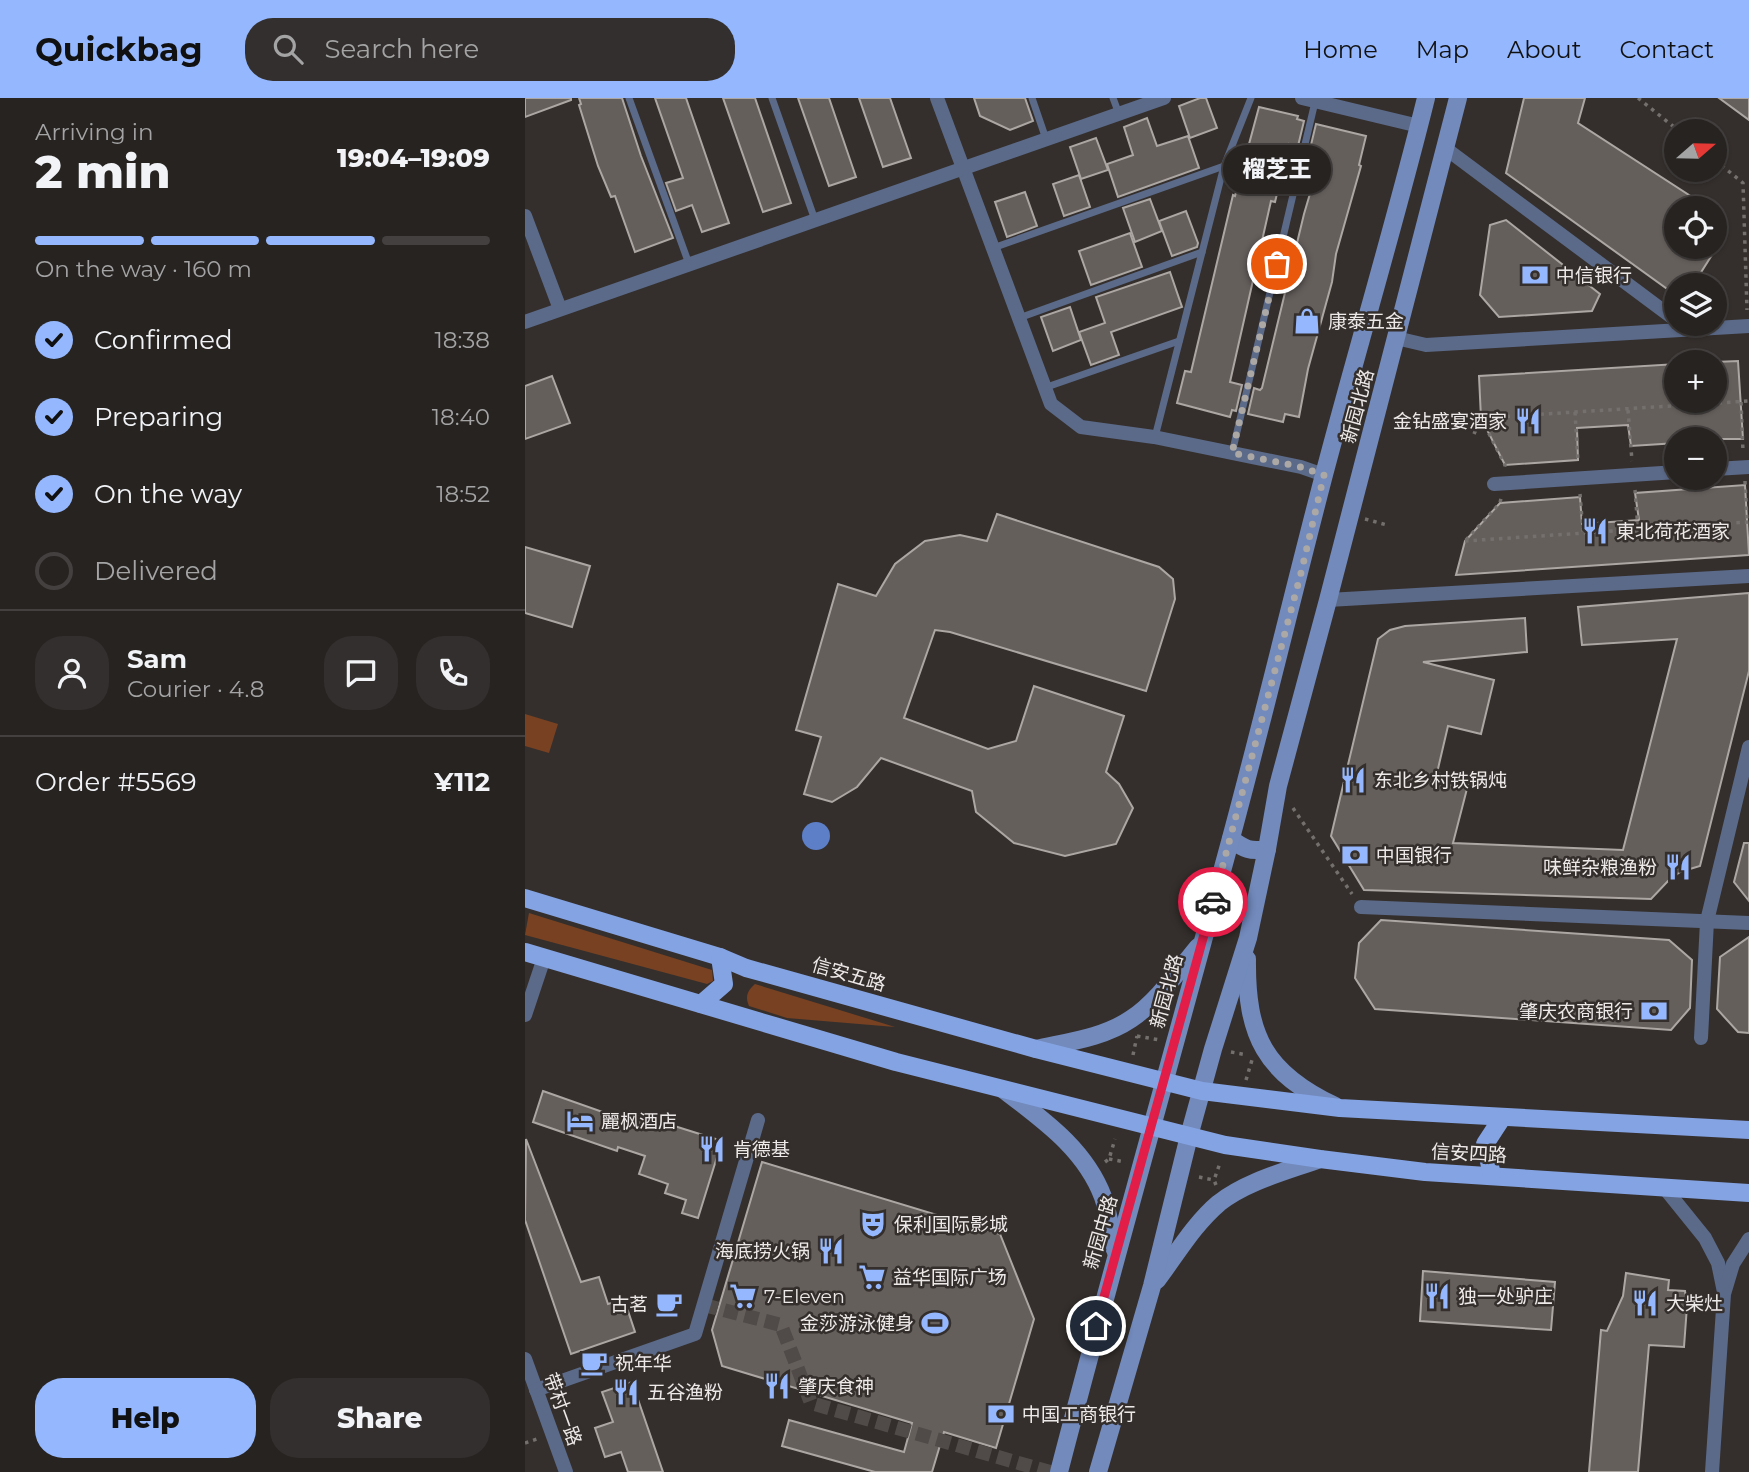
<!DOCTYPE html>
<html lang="en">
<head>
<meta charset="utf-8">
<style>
  body { margin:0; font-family:Montserrat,"Noto Sans SC",sans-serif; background:#332f2e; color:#f1f3f6; height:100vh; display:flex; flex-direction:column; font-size:26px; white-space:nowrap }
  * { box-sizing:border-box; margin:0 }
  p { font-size:23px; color:#a4a4a5 }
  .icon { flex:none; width:38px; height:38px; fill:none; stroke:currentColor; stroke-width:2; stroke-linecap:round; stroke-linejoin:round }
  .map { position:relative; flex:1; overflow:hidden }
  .sheet { display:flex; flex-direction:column; background:#272321; width:525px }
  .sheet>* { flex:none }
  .needle { width:46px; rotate:70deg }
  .buttons { position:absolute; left:1139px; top:21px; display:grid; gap:14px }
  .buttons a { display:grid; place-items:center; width:63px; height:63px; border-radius:50%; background:#272321; box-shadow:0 2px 5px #0004,0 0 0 2px #43403f; font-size:35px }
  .pin { position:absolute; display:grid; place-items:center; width:60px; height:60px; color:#fff; margin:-30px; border:4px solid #fff; border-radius:50%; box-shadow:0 2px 7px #0007 }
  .courier { position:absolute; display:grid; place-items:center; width:70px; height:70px; margin:-35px; border:5px solid #e11d48; border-radius:50%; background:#fff; color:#222; box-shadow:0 2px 9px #0007 }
  .bubble { position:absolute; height:49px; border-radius:24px; background:#272321; box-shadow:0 2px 5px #0004,0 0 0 2px #43403f; font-size:23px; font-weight:800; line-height:49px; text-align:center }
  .headline em { font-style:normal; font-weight:800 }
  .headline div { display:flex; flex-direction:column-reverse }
  .headline { display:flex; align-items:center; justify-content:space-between; height:119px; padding:0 35px }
  h1 { font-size:46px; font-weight:800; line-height:52px }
  .bar { display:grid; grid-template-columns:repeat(4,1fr); gap:10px 7px; align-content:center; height:84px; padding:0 35px }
  .bar i { height:9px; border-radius:5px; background:#43403f }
  .bar .active { background:#94b7fd }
  .bar p { grid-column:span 4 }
  .line { display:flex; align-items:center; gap:18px; padding:0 35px; border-top:2px solid #43403f }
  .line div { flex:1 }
  .round { display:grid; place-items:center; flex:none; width:74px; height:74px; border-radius:28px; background:#332f2e }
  ol { padding:0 35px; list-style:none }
  li { display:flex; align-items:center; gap:21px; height:77px }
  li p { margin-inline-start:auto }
  li .icon { padding:7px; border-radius:50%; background:#94b7fd; color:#111; stroke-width:4 }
  li:last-child { color:#a4a4a5 }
  li i { width:38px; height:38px; border:4px solid #43403f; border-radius:50% }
  .cta { display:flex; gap:14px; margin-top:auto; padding:14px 35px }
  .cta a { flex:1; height:80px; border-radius:28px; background:#94b7fd; color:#111; font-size:28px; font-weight:800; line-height:80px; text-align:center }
  .cta a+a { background:#332f2e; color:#f1f3f6 }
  header { display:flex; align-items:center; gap:42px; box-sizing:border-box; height:98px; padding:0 35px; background:#94b7fd; color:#111 }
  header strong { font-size:33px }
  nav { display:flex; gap:38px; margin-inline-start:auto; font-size:24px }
  .search { width:490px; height:63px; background:#332f2e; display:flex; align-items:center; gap:18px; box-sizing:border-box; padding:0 24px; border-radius:28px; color:#a4a4a5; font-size:26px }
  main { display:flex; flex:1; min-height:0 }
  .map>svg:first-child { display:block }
  .green { fill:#784122 }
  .water { fill:#5c7fc7 }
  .building { fill:#655f5c; stroke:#ada7a4; stroke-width:2 }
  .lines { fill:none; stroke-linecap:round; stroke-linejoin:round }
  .street-tunnel { stroke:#504b48; stroke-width:14; stroke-dasharray:14 7; stroke-linecap:butt }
  .path { stroke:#74706d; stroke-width:3.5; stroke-dasharray:3.5 5; stroke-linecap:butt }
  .lane { stroke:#5b6a89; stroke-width:7 }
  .street { stroke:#5b6a89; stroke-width:14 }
  .secondary { stroke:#728abc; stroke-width:18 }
  .primary { stroke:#84a3e3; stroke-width:18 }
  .done { stroke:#aca8a6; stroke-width:7; stroke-dasharray:0 12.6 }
  .route { stroke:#e11d48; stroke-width:9 }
  .labels { text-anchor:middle; stroke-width:5; stroke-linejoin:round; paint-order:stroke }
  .poi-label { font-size:19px; fill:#ede9e8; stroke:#342f2c; text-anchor:start }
  .street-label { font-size:19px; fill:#ede9e8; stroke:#342f2c }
</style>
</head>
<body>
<header>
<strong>Quickbag</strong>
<div class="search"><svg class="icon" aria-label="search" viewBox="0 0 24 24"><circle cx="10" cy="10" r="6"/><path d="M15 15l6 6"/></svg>Search here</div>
<nav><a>Home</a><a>Map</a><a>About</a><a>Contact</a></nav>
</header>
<main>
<section class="sheet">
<div class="headline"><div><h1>2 min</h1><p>Arriving in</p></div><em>19:04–19:09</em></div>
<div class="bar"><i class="active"></i><i class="active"></i><i class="active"></i><i></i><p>On the way · 160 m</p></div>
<ol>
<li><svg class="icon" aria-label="check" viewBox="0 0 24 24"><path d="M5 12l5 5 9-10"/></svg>Confirmed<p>18:38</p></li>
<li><svg class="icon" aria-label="check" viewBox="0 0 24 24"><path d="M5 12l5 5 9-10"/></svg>Preparing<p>18:40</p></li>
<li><svg class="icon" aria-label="check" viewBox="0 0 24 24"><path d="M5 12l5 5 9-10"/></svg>On the way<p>18:52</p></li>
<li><i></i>Delivered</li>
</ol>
<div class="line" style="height:126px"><a class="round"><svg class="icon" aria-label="person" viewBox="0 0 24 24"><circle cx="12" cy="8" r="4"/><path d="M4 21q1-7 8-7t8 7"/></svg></a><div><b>Sam</b><p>Courier · 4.8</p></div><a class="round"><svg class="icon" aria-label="chat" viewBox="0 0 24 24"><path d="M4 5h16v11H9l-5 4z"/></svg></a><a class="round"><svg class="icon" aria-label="phone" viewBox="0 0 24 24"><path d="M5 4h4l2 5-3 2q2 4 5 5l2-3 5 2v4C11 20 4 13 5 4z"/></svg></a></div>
<div class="line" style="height:91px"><div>Order #5569</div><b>¥112</b></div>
<div class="cta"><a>Help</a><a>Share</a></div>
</section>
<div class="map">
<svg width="1224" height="1374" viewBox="0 0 1224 1374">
  <rect width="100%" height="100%" fill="#342f2c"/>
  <g class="green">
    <polygon points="0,616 33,626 24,655 0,648"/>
    <polygon points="4,815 187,872 188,883 182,886 0,837"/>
    <path d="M 230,886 L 370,929 L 262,920 L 224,908 C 220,899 222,893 230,886 Z"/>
  </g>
  <circle class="water" cx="291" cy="738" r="14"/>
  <g class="building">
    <polygon points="0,0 46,0 46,2 0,19"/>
    <polygon points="54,0 97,0 116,58 148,140 110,154 90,98 86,99 73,68 54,7 56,6"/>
    <polygon points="130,0 161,0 204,125 177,134 167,107 151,113 141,85 158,80"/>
    <polygon points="198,0 230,0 266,105 238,114"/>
    <polygon points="273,0 304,0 331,79 304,88"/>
    <polygon points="334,0 365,0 386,60 358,69"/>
    <polygon points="449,0 500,0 508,23 485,32 455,18"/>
    <polygon points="675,0 681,0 692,30 665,40 654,8"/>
    <polygon points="999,0 1060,0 1053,25 1184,110 1152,110 1152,149 1192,149 1168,187 1152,187 1152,198 981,75"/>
    <polygon points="1194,0 1224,0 1224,22"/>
    <polygon points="734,9 773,18 772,21 779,23 773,48 764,46 750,104 746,103 705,284 717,287 711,313 707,312 705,319 652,305 660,273 666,274 708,97 710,98"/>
    <polygon points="622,20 632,48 663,38 674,70 593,99 582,66 608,57 599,29"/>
    <polygon points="791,26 841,38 834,67 836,68 811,156 807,184 783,271 774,319 760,316 758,324 723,316 729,290 735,292 737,290 779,116 797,55 785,51"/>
    <polygon points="571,40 583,72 556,81 545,49"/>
    <polygon points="554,77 565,109 539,118 528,86"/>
    <polygon points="500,94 512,128 482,139 470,104"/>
    <polygon points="625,101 637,133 610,144 598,110"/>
    <polygon points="661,113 673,145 672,149 647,158 634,123"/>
    <polygon points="981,122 1075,196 1067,213 974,219 955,197 965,127"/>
    <polygon points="605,135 617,169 566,187 554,153"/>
    <polygon points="645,174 657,209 586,234 594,257 566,267 554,234 580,225 571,199"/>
    <polygon points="545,209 556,242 528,253 516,219"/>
    <polygon points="1213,263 1218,341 1152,341 1152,345 1106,348 1103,327 1052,330 1053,362 980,367 956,320 954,278 1152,266 1152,303 1190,303 1190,264"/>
    <polygon points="27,278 45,325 0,341 0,288"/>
    <polygon points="1220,387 1224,457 931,477 940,443 975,405 1055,399 1057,426 1114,422 1110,395"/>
    <polygon points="472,416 634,469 648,481 650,501 621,593 425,534 410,532 379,620 463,651 491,643 509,588 599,618 581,674 594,686 608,710 591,746 540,758 489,745 451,714 447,693 356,660 332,689 307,704 279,696 296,639 271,632 313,486 351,498 370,466 400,443 435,437 462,443"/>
    <polygon points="0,449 65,468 47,529 0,515"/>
    <polygon points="1224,495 1224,573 1175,768 1155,774 1143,783 1126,801 839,792 806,738 853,541 865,532 880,528 1000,520 1002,554 898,564 969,582 956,636 923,628 912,675 944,683 928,745 1098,752 1152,541 1057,547 1053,509"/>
    <polygon points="1219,745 1224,745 1224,803 1209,784"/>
    <polygon points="856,822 1144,842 1167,862 1165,910 1146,932 850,911 830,880 834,845"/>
    <polygon points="1224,839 1224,935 1213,934 1192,911 1195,859"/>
    <polygon points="18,993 103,1023 105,1014 197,1043 173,1120 157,1115 161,1102 140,1095 143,1086 114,1076 120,1058 93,1049 92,1053 8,1024"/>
    <polygon points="1,1041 56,1184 74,1179 83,1206 99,1201 110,1234 46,1256 0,1122"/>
    <polygon points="237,1064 475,1136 509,1221 471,1350 419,1334 407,1374 350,1374 257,1348 264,1322 379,1354 387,1325 197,1268 187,1232"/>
    <polygon points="898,1173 1030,1184 1026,1232 895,1223"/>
    <polygon points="1101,1175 1144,1182 1143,1192 1160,1193 1162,1208 1159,1249 1124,1247 1113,1374 1064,1374 1076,1232 1082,1233 1098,1198"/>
    <polygon points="107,1284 138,1374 103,1374 96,1354 80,1359 70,1330 88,1324 77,1294"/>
  </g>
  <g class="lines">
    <polyline class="street-tunnel" points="179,1207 256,1227 286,1305 525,1374"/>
    <g class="path">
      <polyline points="1113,0 1154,33"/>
      <polyline points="1190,62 1218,85 1222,212"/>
      <polyline points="1216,304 1218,354"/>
      <polyline points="1103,312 1107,363"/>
      <polyline points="1050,314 1053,364"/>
      <polyline points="956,320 1224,303"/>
      <polyline points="956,320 980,367 979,372"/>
      <polyline points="949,336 956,320"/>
      <polyline points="1220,383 1222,424"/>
      <polyline points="1110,392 1113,431"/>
      <polyline points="1055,396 1058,434"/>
      <polyline points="840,421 862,427"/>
      <polyline points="941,442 975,405 976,400"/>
      <polyline points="940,443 1224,424"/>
      <polyline points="768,710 827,796"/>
      <polyline points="612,938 635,942"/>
      <polyline points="706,954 722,957"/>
      <polyline points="608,957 612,938"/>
      <polyline points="721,982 727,962"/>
      <polyline points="584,1061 600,1064"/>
      <polyline points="580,1064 584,1061 590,1041"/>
      <polyline points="674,1079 689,1082"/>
      <polyline points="691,1087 689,1082 695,1065"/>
      <polyline points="0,1345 12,1341"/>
    </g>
    <g class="lane">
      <polyline points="104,0 164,166"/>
      <polyline points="247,0 290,122"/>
      <polyline points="507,0 521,41"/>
      <polyline points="588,0 594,16"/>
      <polyline points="468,150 699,68"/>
      <polyline points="494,220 677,154"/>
      <polyline points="519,290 654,243"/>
      <polyline points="630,339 699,68 726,0"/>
      <polyline points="707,355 790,4"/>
    </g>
    <g class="street">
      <polyline points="412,0 526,306 556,329 629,339 776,369 799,377"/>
      <polyline points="777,0 894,28"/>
      <polyline points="920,50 1152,223"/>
      <polyline points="0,118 35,211"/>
      <polyline points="0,224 639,0"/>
      <polyline points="871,240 901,247 1224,228"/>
      <polyline points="1190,371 1224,369"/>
      <polyline points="969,386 1152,374"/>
      <polyline points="803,502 1224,478"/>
      <polyline points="836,809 1224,825"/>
      <polyline points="0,917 19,860"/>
      <polyline points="1176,940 1182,823 1224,649"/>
      <polyline points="1138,1088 1180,1140 1193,1165 1199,1194"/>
      <polyline points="0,1261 41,1374"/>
      <polyline points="11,1292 170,1236 233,1022"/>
      <polyline points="1187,1374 1199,1196 1208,1166 1224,1141"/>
    </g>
    <g class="secondary">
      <path d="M 706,741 C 719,751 725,754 742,751"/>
      <path d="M 722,861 C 721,938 740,975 810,1008"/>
      <path d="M 511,951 C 542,944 578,940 606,921 C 632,904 653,873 673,849"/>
      <path d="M 479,992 C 518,1022 560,1051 578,1099 C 584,1116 586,1135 590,1152"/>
      <path d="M 632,1182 C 651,1157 669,1126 694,1105 C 722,1083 762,1073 795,1061"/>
      <path d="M 534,1374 C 589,1162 649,951 706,740 C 739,618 768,495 800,373 C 833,248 870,125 901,0"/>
      <polyline points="573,1374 627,1188 664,1038 688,951 723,840 742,751 753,688 803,502 933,0"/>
    </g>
    <g class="primary">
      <polyline points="0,800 195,859 221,870 511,951 677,993 815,1010 1224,1032"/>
      <polyline points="0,854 371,964 700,1047 795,1061 900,1074 1224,1095"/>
      <polyline points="176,906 199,886 195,859"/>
      <polyline points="967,1077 960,1046 977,1020"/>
    </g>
  </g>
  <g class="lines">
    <polyline class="done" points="688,804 776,475 799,377 776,369 707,355 752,166"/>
    <polyline class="route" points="571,1228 688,804"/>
  </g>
  <defs>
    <g id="bank-bare" transform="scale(2.1)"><path d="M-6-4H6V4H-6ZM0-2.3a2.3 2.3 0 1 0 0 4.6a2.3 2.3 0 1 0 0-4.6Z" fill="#94b7fd" stroke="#342f2c" stroke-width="2.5" paint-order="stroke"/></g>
    <g id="shop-bare" transform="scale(2.1)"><path d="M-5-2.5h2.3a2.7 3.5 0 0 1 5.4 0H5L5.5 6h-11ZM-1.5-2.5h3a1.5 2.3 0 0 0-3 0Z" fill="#94b7fd" stroke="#342f2c" stroke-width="2.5" paint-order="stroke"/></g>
    <g id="restaurant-bare" transform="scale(2.1)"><path d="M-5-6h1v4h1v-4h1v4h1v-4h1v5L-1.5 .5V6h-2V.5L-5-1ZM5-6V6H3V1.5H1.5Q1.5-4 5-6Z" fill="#94b7fd" stroke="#342f2c" stroke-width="2.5" paint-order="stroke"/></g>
    <g id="hotel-bare" transform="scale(2.1)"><path d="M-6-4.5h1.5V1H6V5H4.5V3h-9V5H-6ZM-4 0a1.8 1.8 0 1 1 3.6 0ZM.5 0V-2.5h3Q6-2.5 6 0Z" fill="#94b7fd" stroke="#342f2c" stroke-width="2.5" paint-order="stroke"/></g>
    <g id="theatre-bare" transform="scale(2.1)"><path d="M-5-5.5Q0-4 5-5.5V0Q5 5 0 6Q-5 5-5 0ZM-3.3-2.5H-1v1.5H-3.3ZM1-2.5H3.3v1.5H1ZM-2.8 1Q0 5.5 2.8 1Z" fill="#94b7fd" stroke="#342f2c" stroke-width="2.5" paint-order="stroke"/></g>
    <g id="supermarket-bare" transform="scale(2.1)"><path d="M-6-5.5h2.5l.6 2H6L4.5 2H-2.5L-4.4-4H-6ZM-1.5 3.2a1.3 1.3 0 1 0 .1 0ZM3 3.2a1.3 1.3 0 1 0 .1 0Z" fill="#94b7fd" stroke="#342f2c" stroke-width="2.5" paint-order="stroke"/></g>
    <g id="cafe-bare" transform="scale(2.1)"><path d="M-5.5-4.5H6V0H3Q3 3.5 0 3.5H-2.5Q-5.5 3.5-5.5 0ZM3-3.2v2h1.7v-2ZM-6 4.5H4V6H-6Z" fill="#94b7fd" stroke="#342f2c" stroke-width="2.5" paint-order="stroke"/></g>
    <g id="stadium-bare" transform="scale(2.1)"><path d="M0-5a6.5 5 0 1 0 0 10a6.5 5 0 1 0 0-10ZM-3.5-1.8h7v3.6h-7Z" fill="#94b7fd" stroke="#342f2c" stroke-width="2.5" paint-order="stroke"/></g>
  </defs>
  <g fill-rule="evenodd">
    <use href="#bank-bare" x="1010" y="177"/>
    <use href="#shop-bare" x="782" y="223"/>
    <use href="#restaurant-bare" x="1003" y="323"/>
    <use href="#restaurant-bare" x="1070" y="433"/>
    <use href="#restaurant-bare" x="828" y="682"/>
    <use href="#bank-bare" x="830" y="757"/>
    <use href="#restaurant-bare" x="1153" y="769"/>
    <use href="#bank-bare" x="1129" y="913"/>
    <use href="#hotel-bare" x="55" y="1023"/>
    <use href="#restaurant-bare" x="187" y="1051"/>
    <use href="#theatre-bare" x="348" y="1126"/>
    <use href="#restaurant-bare" x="306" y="1153"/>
    <use href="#supermarket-bare" x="347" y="1179"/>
    <use href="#supermarket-bare" x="218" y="1198"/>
    <use href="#restaurant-bare" x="912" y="1198"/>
    <use href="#restaurant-bare" x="1120" y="1205"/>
    <use href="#cafe-bare" x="144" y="1206"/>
    <use href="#stadium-bare" x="410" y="1225"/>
    <use href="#cafe-bare" x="69" y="1265"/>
    <use href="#restaurant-bare" x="252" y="1288"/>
    <use href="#restaurant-bare" x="101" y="1294"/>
    <use href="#bank-bare" x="476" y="1316"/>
  </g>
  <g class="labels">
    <g class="poi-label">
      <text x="1031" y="184">中信银行</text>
      <text x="803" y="230">康泰五金</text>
      <text x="982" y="330" text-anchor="end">金钻盛宴酒家</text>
      <text x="1091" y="440">東北荷花酒家</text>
      <text x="849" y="689">东北乡村铁锅炖</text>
      <text x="851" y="764">中国银行</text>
      <text x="1132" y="776" text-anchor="end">味鲜杂粮渔粉</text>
      <text x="1108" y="920" text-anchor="end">肇庆农商银行</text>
      <text x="76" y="1030">麗枫酒店</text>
      <text x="208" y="1058">肯德基</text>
      <text x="369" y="1133">保利国际影城</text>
      <text x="285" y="1160" text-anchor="end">海底捞火锅</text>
      <text x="368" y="1186">益华国际广场</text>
      <text x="239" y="1205">7-Eleven</text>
      <text x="933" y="1205">独一处驴庄</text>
      <text x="1141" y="1212">大柴灶</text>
      <text x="123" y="1213" text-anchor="end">古茗</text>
      <text x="389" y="1232" text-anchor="end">金莎游泳健身</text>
      <text x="90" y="1272">祝年华</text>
      <text x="273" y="1295">肇庆食神</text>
      <text x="122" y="1301">五谷渔粉</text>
      <text x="497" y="1323">中国工商银行</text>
    </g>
    <g class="street-label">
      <text transform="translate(832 308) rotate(-75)" y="7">新园北路</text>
      <text transform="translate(324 876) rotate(16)" y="7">信安五路</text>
      <text transform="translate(641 893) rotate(-75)" y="7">新园北路</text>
      <text transform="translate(944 1055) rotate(3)" y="7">信安四路</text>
      <text transform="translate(575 1134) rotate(-74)" y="7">新园中路</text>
      <text transform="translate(38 1311) rotate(70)" y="7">带村一路</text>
    </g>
  </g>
</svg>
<div class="buttons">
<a><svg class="needle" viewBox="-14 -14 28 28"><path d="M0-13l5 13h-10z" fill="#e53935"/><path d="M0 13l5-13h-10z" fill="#a4a4a5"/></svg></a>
<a><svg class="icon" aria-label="locate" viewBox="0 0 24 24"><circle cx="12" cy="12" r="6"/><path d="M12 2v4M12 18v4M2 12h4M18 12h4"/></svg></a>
<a><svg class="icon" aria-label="layers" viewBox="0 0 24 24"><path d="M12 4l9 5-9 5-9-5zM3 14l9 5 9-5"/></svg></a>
<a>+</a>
<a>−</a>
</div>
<div class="pin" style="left:752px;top:166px;background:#ea580c"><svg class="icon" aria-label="bag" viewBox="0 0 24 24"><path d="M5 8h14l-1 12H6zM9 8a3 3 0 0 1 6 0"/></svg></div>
<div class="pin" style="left:571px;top:1228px;background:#1f2937"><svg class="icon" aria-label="home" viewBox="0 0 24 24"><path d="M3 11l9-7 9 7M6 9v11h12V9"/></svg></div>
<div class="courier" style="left:688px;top:804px"><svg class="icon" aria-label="car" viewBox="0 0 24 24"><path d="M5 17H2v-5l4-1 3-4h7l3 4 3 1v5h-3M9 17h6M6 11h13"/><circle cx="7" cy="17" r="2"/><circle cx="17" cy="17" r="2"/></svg></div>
<div class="bubble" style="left:698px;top:47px;width:108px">榴芝王</div>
</div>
</main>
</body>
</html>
